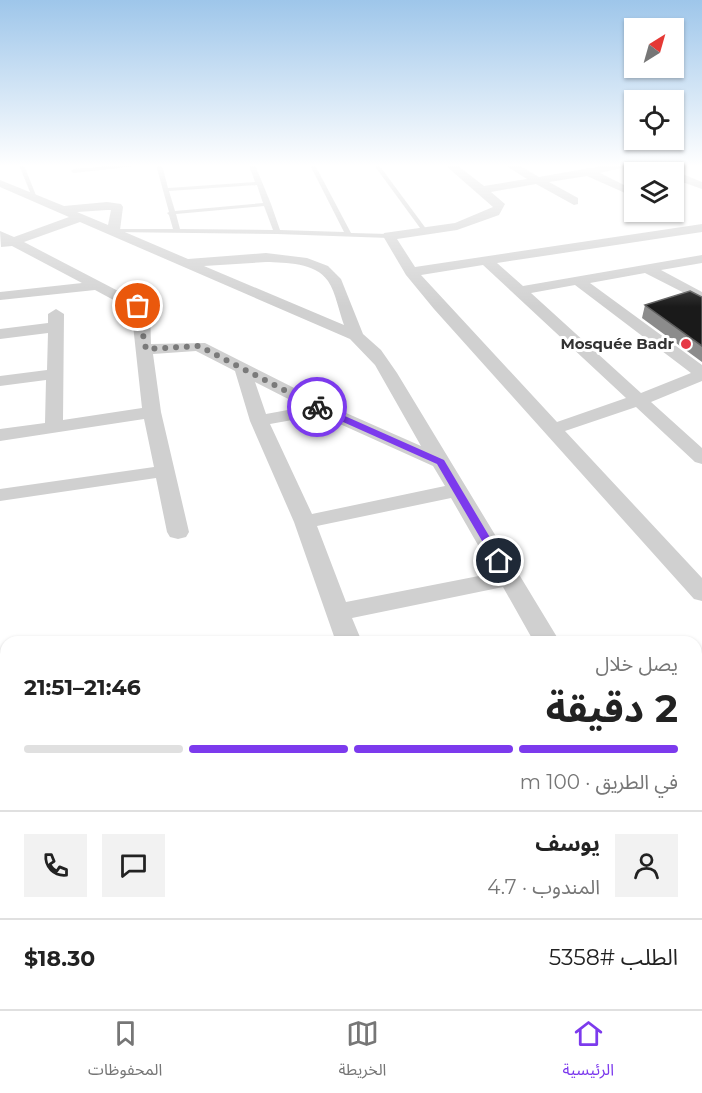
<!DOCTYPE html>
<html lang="ar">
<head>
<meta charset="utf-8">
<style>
  body { margin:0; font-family:Montserrat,"Noto Sans Arabic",sans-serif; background:#f2f2f2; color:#222; direction:rtl; height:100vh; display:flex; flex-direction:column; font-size:22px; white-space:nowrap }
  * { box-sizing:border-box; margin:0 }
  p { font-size:20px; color:#767676 }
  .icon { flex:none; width:33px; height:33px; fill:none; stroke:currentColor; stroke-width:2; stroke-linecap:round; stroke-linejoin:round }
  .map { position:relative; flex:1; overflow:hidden; direction:ltr }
  .details { position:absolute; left:0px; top:636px; width:702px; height:374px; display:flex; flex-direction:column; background:#fff; border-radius:18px 18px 0 0; box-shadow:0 2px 4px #0004; direction:rtl }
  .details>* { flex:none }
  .needle { width:39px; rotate:37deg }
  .fabs { position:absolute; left:624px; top:18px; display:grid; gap:12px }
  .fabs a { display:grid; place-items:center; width:60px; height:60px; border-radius:0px; background:#fff; box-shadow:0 2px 4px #0004; font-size:30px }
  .pin { position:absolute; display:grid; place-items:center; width:51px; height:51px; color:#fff; margin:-26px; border:3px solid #fff; border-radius:50%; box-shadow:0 2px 6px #0007 }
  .courier { position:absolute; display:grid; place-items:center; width:60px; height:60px; margin:-30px; border:4px solid #7c3aed; border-radius:50%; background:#fff; color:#222; box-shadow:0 2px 8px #0007 }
  .headline em { font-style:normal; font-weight:700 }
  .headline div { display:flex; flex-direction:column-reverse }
  .headline { display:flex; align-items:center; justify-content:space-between; height:102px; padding:0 24px }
  h1 { font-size:39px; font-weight:700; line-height:45px }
  .bar { display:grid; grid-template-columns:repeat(4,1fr); gap:9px 6px; align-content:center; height:72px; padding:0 24px }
  .bar i { height:8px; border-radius:4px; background:#e0e0e0 }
  .bar .current { background:#7c3aed }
  .bar p { grid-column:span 4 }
  .line { display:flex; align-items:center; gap:15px; padding:0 24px; border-top:2px solid #e0e0e0 }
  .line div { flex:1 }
  .round { display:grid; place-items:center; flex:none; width:63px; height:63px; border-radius:0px; background:#f2f2f2 }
  .tab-bar { display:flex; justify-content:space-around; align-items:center; height:84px; border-top:2px solid #e0e0e0; background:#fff; font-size:16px; color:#767676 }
  .tab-bar a { display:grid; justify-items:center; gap:3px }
  .tab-bar .current { color:#7c3aed }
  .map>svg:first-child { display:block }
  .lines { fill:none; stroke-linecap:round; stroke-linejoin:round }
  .service { fill:#d0d0d0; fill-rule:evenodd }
  .minor { fill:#d0d0d0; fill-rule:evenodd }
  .wall { fill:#8c8c8c }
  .building { fill:#1a1a1a; stroke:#5f5f5f; stroke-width:1.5 }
  .route { fill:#7c3aed }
  .done { stroke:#7a7a7a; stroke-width:6; stroke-dasharray:0 10.8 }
  .poi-dot { fill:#e63946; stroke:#fff; stroke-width:2 }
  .labels { text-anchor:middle; stroke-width:6; stroke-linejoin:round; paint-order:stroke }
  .far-poi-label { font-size:15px; font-weight:bold; fill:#333; stroke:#fff; text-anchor:end }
</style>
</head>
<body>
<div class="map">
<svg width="702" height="1009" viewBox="0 0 702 1009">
  <rect width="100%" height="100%" fill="#fff"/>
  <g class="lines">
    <g class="service">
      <polygon points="19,165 24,165 37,198 32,197"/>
      <polygon points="119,165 146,165 74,173 71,171 74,169"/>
      <path d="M 156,165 L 162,165 L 168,188 L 255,182 L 249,165 L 255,165 L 271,204 L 280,230 L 344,232 L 310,165 L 315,165 L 351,233 L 389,234 L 392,236 L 389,238 L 277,234 L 112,232 L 111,231 L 114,229 L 173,229 L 169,215 L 167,213 L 169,212 ZM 257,185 L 263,203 L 175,211 L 169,191 ZM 264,206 L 273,230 L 180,229 L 176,214 Z"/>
      <polygon points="374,165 379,165 427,230 427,232 423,232"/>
    </g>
    <g class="minor">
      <path d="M 445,165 L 457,165 L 484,186 L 527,179 L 505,165 L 519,165 L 539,177 L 607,165 L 634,165 L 600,173 L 634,190 L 634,197 L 587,176 L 549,182 L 578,198 L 578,204 L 574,205 L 536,184 L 491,192 L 505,204 L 499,215 L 457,230 L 397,239 L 415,267 L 702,224 L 702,232 L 497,263 L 523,286 L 702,255 L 702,263 L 661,270 L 702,292 L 702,302 L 645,273 L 590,283 L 702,365 L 702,381 L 651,402 L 702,448 L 702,464 L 695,462 L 636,407 L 565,431 L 702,578 L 702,601 L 694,599 L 434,309 L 406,275 L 383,236 L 384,233 L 455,223 L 493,207 ZM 483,265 L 626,398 L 557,422 L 421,275 ZM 575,285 L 691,373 L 641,393 L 531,293 Z"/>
      <polygon points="645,165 661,165 702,182 702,189 674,179 674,172 659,172"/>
      <path d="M 0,180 L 64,206 L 107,202 L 121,204 L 123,207 L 120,230 L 188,259 L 266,253 L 307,258 L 328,266 L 341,279 L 363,334 L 381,350 L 397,373 L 560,642 L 534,642 L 503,587 L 352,618 L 362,642 L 336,642 L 294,522 L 250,421 L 235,371 L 196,351 L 153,354 L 161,412 L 189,532 L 186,537 L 178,539 L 170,537 L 167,532 L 156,478 L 0,501 L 0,489 L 154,467 L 144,419 L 0,441 L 0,429 L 45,423 L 46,380 L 0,386 L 0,376 L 47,370 L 48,333 L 0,339 L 0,329 L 48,323 L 48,314 L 56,309 L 64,314 L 63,420 L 142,408 L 133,325 L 134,311 L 95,290 L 0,300 L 0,292 L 82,283 L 12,246 L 1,247 L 0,231 L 14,237 L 69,217 L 0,187 ZM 111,210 L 108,225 L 77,212 L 107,210 ZM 80,222 L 350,339 L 375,365 L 421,446 L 328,405 L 205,343 L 151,344 L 150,309 L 147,306 L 24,242 ZM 266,262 C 286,263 315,262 328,281 C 336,293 339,312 344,325 L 204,266 ZM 255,382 L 304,407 L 266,414 ZM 320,415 L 433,466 L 445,486 L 312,514 L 270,424 ZM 451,498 L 494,573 L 346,602 L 317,526 Z"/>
      <polygon points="696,871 702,874 702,912 696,910"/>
      <polygon points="450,1004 486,1004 487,1009 451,1009"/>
    </g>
  </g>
  <polygon class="wall" points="702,297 702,362 642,318 645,305"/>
  <polygon class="building" points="690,291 702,297 702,346 645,305"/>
  <linearGradient id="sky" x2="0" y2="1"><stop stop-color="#9ec6ea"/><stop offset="0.54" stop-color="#fff"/><stop offset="1" stop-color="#fff" stop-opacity="0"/></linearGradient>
  <rect width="702" height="307" fill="url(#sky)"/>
  <polygon class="route" points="314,405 320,405 444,460 504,561 502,563 495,563 437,464 314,409"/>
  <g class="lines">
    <polyline class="done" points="138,306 142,309 141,325 146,349 199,346 317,407"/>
  </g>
  <circle class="poi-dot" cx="686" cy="344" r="6"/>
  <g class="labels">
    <g class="far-poi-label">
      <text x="674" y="349">Mosquée Badr</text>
    </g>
  </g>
</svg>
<div class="fabs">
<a><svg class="needle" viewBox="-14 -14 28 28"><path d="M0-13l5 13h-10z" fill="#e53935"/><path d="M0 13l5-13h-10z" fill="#767676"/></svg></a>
<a><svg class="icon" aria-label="locate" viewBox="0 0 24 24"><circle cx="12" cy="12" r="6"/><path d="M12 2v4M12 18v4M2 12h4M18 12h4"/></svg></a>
<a><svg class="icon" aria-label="layers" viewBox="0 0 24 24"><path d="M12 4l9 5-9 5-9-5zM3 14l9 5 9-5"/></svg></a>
</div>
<div class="pin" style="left:138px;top:306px;background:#ea580c"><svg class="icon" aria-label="bag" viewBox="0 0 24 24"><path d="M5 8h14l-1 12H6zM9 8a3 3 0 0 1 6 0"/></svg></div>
<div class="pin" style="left:499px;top:561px;background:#1f2937"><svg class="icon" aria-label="home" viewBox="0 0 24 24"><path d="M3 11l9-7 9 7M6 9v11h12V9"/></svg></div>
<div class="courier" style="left:317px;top:407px"><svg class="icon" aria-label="bike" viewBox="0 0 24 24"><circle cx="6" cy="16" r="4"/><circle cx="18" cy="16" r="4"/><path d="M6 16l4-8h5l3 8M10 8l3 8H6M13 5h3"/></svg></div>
<section class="details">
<div class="headline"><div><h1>2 دقيقة</h1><p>يصل خلال</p></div><em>21:46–21:51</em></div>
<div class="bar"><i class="current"></i><i class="current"></i><i class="current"></i><i></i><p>في الطريق · 100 m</p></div>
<div class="line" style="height:108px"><a class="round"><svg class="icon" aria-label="person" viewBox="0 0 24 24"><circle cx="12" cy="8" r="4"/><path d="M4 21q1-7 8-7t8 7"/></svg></a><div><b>يوسف</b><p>المندوب · 4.7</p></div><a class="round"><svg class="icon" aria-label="chat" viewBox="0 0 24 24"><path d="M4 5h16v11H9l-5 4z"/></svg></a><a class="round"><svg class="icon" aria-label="phone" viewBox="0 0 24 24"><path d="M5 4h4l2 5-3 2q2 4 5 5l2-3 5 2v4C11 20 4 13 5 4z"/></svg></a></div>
<div class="line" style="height:78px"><div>الطلب #5358</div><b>$18.30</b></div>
</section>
</div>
<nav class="tab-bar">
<a class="current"><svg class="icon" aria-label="home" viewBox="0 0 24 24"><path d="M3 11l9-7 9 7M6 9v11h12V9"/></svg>الرئيسية</a>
<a><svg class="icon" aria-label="map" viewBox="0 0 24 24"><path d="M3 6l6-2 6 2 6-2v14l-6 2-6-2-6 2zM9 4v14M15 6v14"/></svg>الخريطة</a>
<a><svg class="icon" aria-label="saved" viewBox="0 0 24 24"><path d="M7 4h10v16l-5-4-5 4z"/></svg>المحفوظات</a>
</nav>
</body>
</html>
